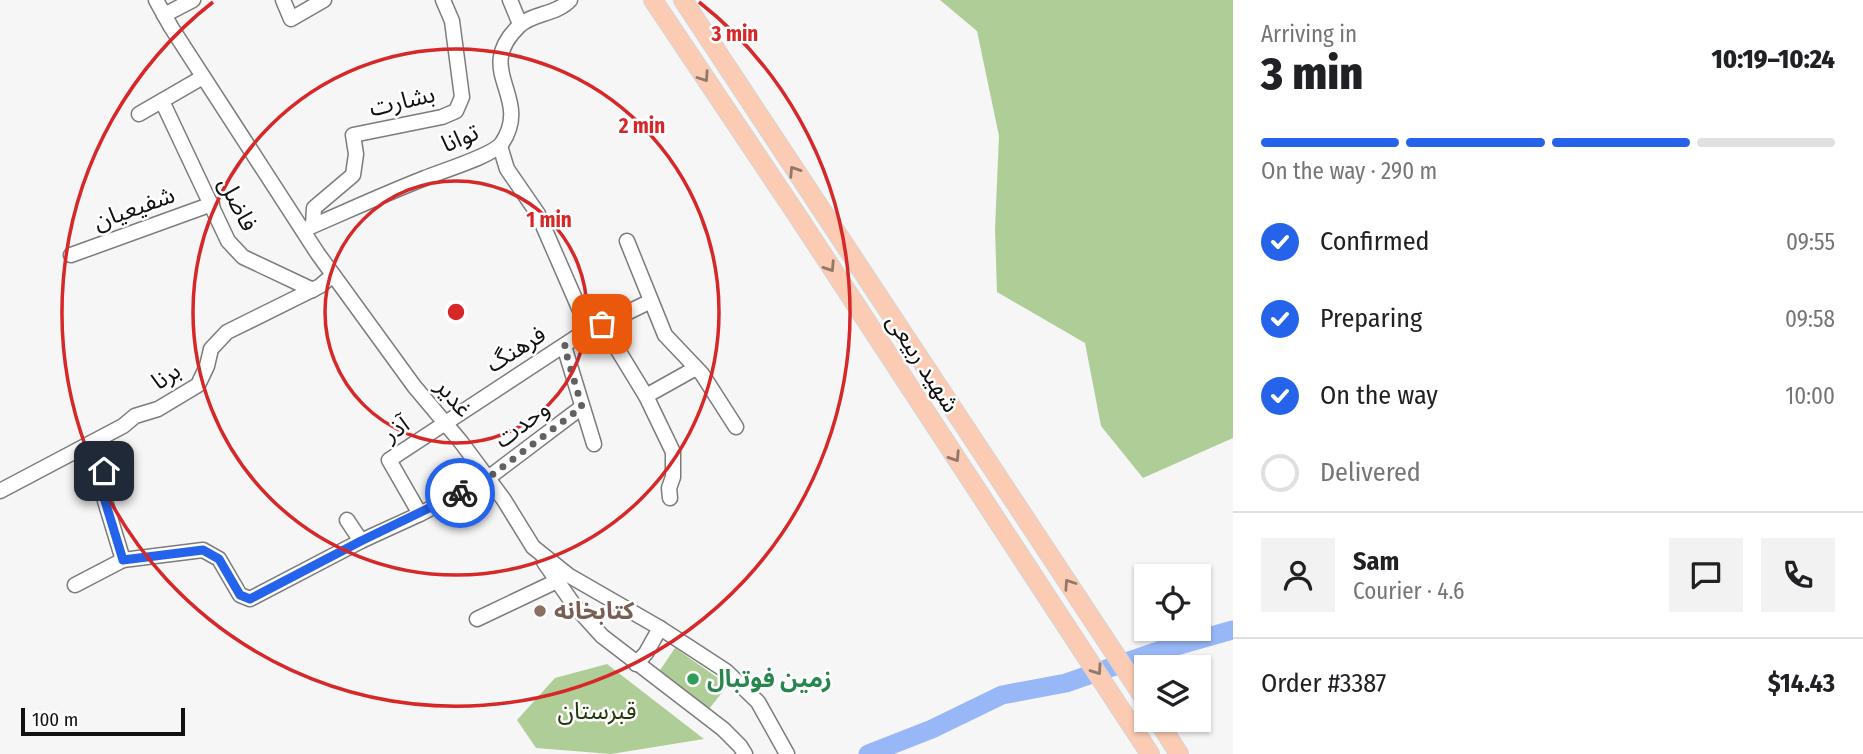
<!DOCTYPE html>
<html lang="en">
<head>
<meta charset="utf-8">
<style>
  body { margin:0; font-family:"Fira Sans Condensed","Noto Sans Arabic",sans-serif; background:#f2f2f2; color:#202124; height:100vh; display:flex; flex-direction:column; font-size:26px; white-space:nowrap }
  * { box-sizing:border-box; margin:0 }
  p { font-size:23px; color:#757577 }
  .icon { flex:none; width:38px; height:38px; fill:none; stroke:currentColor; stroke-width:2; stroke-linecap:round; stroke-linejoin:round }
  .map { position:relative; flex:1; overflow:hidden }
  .drawer { display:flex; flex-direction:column; background:#fff; width:630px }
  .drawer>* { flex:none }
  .fabs { position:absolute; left:1134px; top:564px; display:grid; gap:14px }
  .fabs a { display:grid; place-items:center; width:77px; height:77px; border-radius:0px; background:#fff; box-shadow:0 2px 5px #0004; font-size:35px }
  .scale { position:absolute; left:21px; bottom:18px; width:164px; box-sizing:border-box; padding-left:7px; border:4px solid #111112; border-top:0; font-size:19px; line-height:24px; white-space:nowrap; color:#111112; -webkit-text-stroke:5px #fff; paint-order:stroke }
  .pin { position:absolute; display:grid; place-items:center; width:60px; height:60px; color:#fff; margin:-30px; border-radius:14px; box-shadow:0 4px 10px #0006 }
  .courier { position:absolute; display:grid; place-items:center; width:70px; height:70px; margin:-35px; border:5px solid #2563eb; border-radius:50%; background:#fff; color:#222; box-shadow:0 2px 9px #0007 }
  .head em { font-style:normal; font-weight:800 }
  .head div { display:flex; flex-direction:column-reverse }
  .head { display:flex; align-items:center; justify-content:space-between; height:119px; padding:0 28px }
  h1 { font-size:46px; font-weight:800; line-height:52px }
  .bar { display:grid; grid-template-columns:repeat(4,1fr); gap:10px 7px; align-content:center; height:84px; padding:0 28px }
  .bar i { height:9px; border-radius:5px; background:#e0e0e0 }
  .bar .on { background:#2563eb }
  .bar p { grid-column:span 4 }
  .line { display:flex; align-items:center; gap:18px; padding:0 28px; border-top:2px solid #e0e0e0 }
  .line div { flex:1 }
  .round { display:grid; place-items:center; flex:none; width:74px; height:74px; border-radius:0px; background:#f2f2f2 }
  ol { padding:0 28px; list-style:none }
  li { display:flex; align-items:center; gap:21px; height:77px }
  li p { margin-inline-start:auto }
  li .icon { padding:7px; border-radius:50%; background:#2563eb; color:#fff; stroke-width:4 }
  li:last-child { color:#757577 }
  li i { width:38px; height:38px; border:4px solid #e0e0e0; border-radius:50% }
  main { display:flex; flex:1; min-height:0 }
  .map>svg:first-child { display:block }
  .green { fill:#afce97 }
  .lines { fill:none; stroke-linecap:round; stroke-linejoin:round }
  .river { stroke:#97b7f7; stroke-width:19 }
  .minor-casing { stroke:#7c7c7e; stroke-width:17 }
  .major-casing { stroke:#d4d4d4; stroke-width:20 }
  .minor { stroke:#fff; stroke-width:14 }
  .major { stroke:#fbccb3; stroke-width:18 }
  .oneway { stroke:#92786b }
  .done { stroke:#616162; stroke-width:7; stroke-dasharray:0 12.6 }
  .route { stroke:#2563eb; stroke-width:9 }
  .ring { fill:none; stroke:#d62828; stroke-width:3.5 }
  .education-dot { fill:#8d6e63; stroke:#fff; stroke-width:2.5 }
  .leisure-dot { fill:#2e9e5b; stroke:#fff; stroke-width:2.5 }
  .labels { text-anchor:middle; stroke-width:5; stroke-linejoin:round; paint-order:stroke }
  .street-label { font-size:24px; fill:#111112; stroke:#fff }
  .education-label { font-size:24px; font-weight:bold; fill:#785e54; stroke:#fff; text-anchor:start }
  .leisure-label { font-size:24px; font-weight:bold; fill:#27864d; stroke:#fff; text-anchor:start }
  .park-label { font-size:24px; fill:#233909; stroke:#fff }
  .centre { fill:#d62828; stroke:#fff; stroke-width:3.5 }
  .ring-label { font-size:21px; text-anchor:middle; font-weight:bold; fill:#d62828; stroke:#fff; stroke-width:5; stroke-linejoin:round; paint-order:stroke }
</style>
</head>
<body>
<main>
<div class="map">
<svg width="1233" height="754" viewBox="0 0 1233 754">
  <rect width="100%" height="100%" fill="#f6f6f7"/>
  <g class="green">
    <polygon points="940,0 1233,0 1233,438 1143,478 1101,426 1085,343 997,292 995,229 999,136 977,31"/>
    <polygon points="675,648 728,685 709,709 658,673"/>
    <polygon points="607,664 704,739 611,754 536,748 517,720 555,678"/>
  </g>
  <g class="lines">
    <polyline class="river" points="868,754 932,729 1002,695 1066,683 1158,651 1233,630"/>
    <g class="minor-casing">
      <g id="minor">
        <polyline points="156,0 171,27 318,254 414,386 461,442 504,500 533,547 568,575 660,628 726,671 758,702 787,754"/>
        <polyline points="283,0 291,19 324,0"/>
        <polyline points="510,0 520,24"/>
        <polyline points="164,15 193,0"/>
        <polyline points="162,101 228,241 243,257 313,290"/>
        <polyline points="139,114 203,77"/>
        <polyline points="500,146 507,169 538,214 589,331"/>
        <polyline points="313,225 314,208 353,175 356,154 353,135 442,117 456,111 462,97 452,21 443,0"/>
        <path d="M 303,230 C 343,213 384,194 425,178 C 441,171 493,156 502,143 C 533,96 472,71 519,26 C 532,13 556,15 570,0"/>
        <polyline points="627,241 665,335 702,374 736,427"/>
        <polyline points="71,255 212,204"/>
        <polyline points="602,324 646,396 673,452 673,477 669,488 670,498"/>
        <polyline points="564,346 594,444"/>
        <polyline points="646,396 696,368"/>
        <polyline points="93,442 104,471 105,501 123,560"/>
        <polyline points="0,491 123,426 135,416 158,409 198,385 207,366 211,349 227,332 320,286 333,275"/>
        <polyline points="420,514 389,460 575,338 651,301"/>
        <polyline points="347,520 361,541"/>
        <polyline points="544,562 574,605 602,636 723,729 740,746 745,754"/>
        <polyline points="75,585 123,560 203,550 219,559 240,595 250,599 361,541 420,514 488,478 582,407"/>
        <polyline points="477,619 557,581"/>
        <polyline points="636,664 646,653 660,628"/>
      </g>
    </g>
    <g class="major-casing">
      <g id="major">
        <polyline points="653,0 799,218 1150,754"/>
        <polyline points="683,0 1146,701"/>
        <polyline points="1157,719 1179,754"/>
      </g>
    </g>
    <use href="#minor" class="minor"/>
    <use href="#major" class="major"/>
  </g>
  <defs><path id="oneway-chevron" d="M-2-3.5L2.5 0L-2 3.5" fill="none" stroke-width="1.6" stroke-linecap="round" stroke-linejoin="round" transform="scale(1.75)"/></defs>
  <g class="oneway">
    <use href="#oneway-chevron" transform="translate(704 77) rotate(56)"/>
    <use href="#oneway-chevron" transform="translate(794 171) rotate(-123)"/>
    <use href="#oneway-chevron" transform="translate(830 267) rotate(57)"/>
    <use href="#oneway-chevron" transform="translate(955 457) rotate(57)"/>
    <use href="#oneway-chevron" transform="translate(1069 584) rotate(-124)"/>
    <use href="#oneway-chevron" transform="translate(1097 670) rotate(55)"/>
  </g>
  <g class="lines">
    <polyline class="done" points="460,493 488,478 582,407 564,346 602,324"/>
    <polyline class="route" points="104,471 105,501 123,560 203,550 219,559 240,595 250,599 361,541 460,493"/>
  </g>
  <g class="ring">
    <circle cx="456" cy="312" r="131"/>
    <circle cx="456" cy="312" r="263"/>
    <path d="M699 2A394 394 0 1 1 213 2"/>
  </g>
  <circle class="education-dot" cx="540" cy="611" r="7"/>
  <circle class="leisure-dot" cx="693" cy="679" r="7"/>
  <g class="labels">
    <g class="street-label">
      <text transform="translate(402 101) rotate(-13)" y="8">بشارت</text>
      <text transform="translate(460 138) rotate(-23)" y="8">توانا</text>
      <text transform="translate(238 204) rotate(63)" y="8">فاضل</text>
      <text transform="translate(134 208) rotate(-20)" y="8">شفیعیان</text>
      <text transform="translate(516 349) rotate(-32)" y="8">فرهنگ</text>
      <text transform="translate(923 363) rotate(57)" y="8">شهید ربیعی</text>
      <text transform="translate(166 376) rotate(-34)" y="8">برنا</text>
      <text transform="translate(454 398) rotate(50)" y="8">غدیر</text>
      <text transform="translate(522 424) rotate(-37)" y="8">وحدت</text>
      <text transform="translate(396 429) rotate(-35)" y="8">آذر</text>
    </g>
    <g class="education-label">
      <text x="554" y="619">کتابخانه</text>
    </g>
    <g class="leisure-label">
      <text x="707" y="687">زمین فوتبال</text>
    </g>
    <g class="park-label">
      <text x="597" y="719">قبرستان</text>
    </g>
  </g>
  <circle cx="456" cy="312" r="10" class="centre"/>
  <g class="ring-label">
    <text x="735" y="41">3 min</text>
    <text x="642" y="133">2 min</text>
    <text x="549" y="227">1 min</text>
  </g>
</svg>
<div class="fabs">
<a><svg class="icon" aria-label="locate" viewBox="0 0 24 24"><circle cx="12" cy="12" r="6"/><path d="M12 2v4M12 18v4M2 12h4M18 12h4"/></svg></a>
<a><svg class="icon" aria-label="layers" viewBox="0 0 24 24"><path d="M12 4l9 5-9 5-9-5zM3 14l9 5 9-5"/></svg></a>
</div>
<div class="scale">100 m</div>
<div class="pin" style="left:602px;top:324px;background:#ea580c"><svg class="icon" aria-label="bag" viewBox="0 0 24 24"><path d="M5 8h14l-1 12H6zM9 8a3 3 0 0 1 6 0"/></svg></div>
<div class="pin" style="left:104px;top:471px;background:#1f2937"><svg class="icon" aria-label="home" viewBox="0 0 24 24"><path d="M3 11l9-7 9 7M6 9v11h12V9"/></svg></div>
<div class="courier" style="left:460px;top:493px"><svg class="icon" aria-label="bike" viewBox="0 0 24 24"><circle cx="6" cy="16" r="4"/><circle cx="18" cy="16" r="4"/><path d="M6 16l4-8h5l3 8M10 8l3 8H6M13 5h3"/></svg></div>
</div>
<section class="drawer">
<div class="head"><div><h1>3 min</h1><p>Arriving in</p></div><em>10:19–10:24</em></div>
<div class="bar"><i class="on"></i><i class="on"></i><i class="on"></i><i></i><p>On the way · 290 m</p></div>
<ol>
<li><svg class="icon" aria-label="check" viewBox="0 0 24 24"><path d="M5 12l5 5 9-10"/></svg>Confirmed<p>09:55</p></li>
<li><svg class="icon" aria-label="check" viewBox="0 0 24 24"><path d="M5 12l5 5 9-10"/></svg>Preparing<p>09:58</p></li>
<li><svg class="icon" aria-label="check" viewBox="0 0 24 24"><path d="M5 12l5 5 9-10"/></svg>On the way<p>10:00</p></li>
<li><i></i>Delivered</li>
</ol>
<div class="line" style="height:126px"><a class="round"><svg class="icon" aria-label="person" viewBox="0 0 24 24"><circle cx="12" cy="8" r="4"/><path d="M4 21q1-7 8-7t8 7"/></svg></a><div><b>Sam</b><p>Courier · 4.6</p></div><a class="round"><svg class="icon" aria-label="chat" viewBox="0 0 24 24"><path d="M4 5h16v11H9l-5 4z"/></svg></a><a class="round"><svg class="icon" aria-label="phone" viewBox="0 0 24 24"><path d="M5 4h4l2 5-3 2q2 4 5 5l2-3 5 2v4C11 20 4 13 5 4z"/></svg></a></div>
<div class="line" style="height:91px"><div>Order #3387</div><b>$14.43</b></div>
</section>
</main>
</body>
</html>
